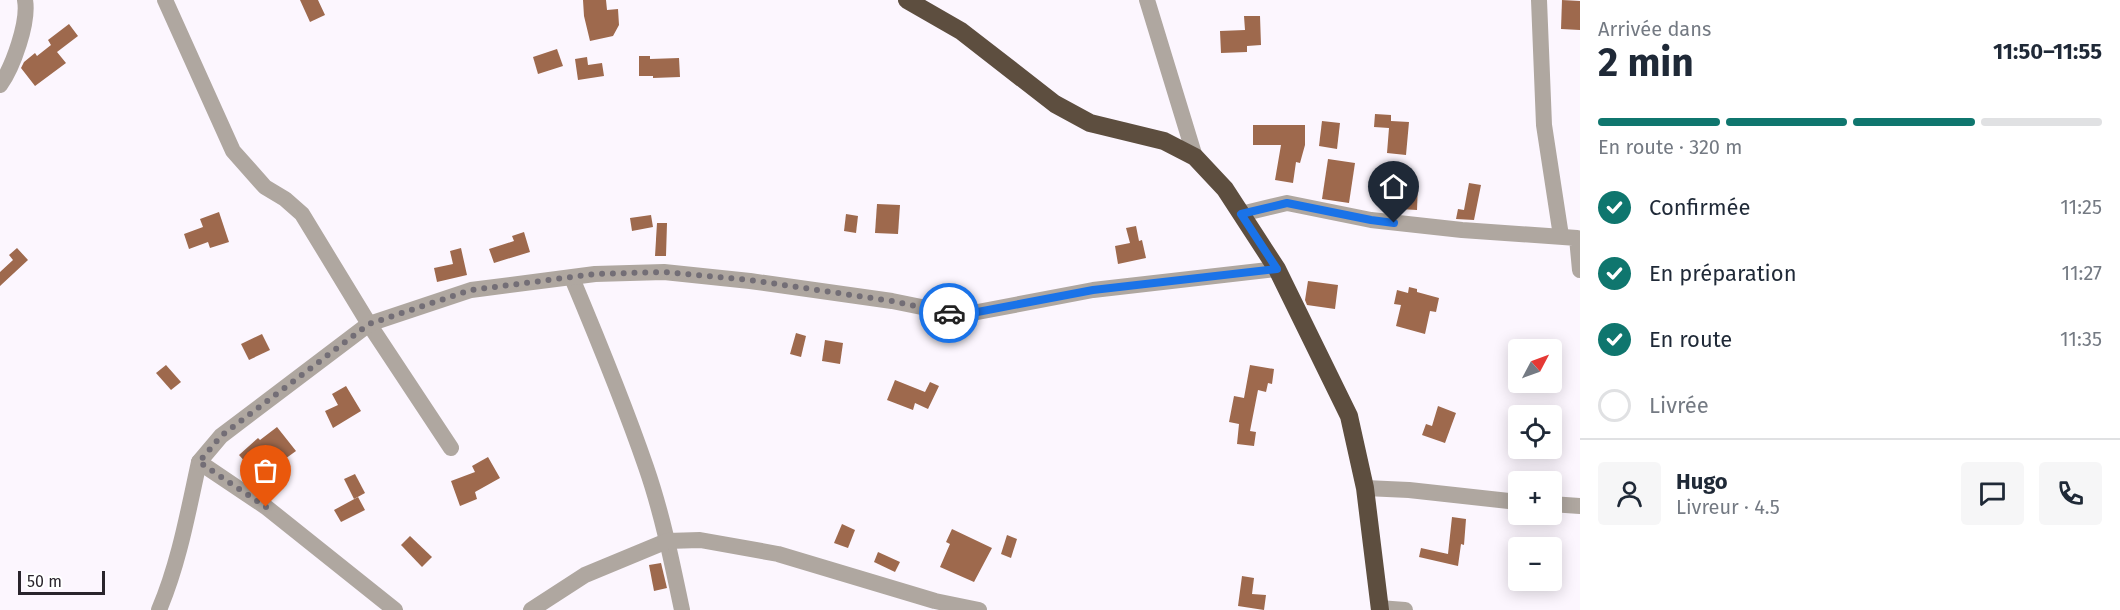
<!DOCTYPE html>
<html lang="fr">
<head>
<meta charset="utf-8">
<style>
  body { margin:0; font-family:"Fira Sans",sans-serif; background:#f6f6f7; color:#1f2937; height:100vh; display:flex; flex-direction:column; font-size:22px; white-space:nowrap }
  * { box-sizing:border-box; margin:0 }
  p { font-size:20px; color:#747a83 }
  .icon { flex:none; width:33px; height:33px; fill:none; stroke:currentColor; stroke-width:2; stroke-linecap:round; stroke-linejoin:round }
  .map { position:relative; flex:1; overflow:hidden }
  .details { display:flex; flex-direction:column; background:#fff; width:540px }
  .details>* { flex:none }
  .needle { width:39px; rotate:49deg }
  .tools { position:absolute; left:1508px; top:339px; display:grid; gap:12px }
  .tools a { display:grid; place-items:center; width:54px; height:54px; border-radius:6px; background:#fff; box-shadow:0 3px 15px #0003; font-size:30px }
  .scale { position:absolute; left:18px; bottom:15px; width:87px; box-sizing:border-box; padding-left:6px; border:3px solid #29242c; border-top:0; font-size:16px; line-height:21px; white-space:nowrap; color:#29242c; -webkit-text-stroke:4px #fff; paint-order:stroke }
  .pin { position:absolute; display:grid; place-items:center; width:51px; height:51px; color:#fff; margin:-62px -26px; border-radius:50% 50% 50% 0; rotate:-45deg; box-shadow:0 0 6px #0007 }
  .pin .icon { rotate:45deg }
  .courier { position:absolute; display:grid; place-items:center; width:60px; height:60px; margin:-30px; border:4px solid #1a73e8; border-radius:50%; background:#fff; color:#222; box-shadow:0 2px 8px #0007 }
  .overview em { font-style:normal; font-weight:700 }
  .overview div { display:flex; flex-direction:column-reverse }
  .overview { display:flex; align-items:center; justify-content:space-between; height:102px; padding:0 18px }
  h1 { font-size:39px; font-weight:700; line-height:45px }
  .bar { display:grid; grid-template-columns:repeat(4,1fr); gap:9px 6px; align-content:center; height:72px; padding:0 18px }
  .bar i { height:8px; border-radius:4px; background:#e0e1e3 }
  .bar .selected { background:#0f766e }
  .bar p { grid-column:span 4 }
  .line { display:flex; align-items:center; gap:15px; padding:0 18px; border-top:2px solid #e0e1e3 }
  .line div { flex:1 }
  .round { display:grid; place-items:center; flex:none; width:63px; height:63px; border-radius:6px; background:#f6f6f7 }
  ol { padding:0 18px; list-style:none }
  li { display:flex; align-items:center; gap:18px; height:66px }
  li p { margin-inline-start:auto }
  li .icon { padding:6px; border-radius:50%; background:#0f766e; color:#fff; stroke-width:4 }
  li:last-child { color:#747a83 }
  li i { width:33px; height:33px; border:3px solid #e0e1e3; border-radius:50% }
  main { display:flex; flex:1; min-height:0 }
  .map>svg:first-child { display:block }
  .building { fill:#9e694d }
  .lines { fill:none; stroke-linecap:round; stroke-linejoin:round }
  .minor { stroke:#afa7a0; stroke-width:16 }
  .highway { stroke:#5d4e3f; stroke-width:18 }
  .done { stroke:#736e76; stroke-width:6; stroke-dasharray:0 10.8 }
  .route { stroke:#1a73e8; stroke-width:8 }
</style>
</head>
<body>
<main>
<div class="map">
<svg width="1580" height="610" viewBox="0 0 1580 610">
  <rect width="100%" height="100%" fill="#fcf6fe"/>
  <g class="building">
    <polygon points="300,0 318,0 325,15 310,22"/>
    <polygon points="583,0 606,0 607,10 618,9 619,25 613,36 590,41 584,16"/>
    <polygon points="1562,0 1580,1 1580,30 1561,29"/>
    <polygon points="1244,16 1260,16 1261,45 1247,46 1247,52 1221,53 1220,31 1245,30"/>
    <polygon points="69,24 78,36 57,52 66,63 35,86 21,68 24,62 35,53 37,56 51,45 48,40"/>
    <polygon points="557,49 563,66 538,74 533,57"/>
    <polygon points="639,56 650,56 650,59 679,58 680,77 653,78 653,76 639,76"/>
    <polygon points="587,57 588,65 602,63 604,76 578,80 575,59"/>
    <polygon points="1375,114 1391,115 1391,121 1409,122 1406,155 1387,153 1389,128 1374,127"/>
    <polygon points="1322,121 1340,123 1337,149 1319,146"/>
    <polygon points="1253,125 1305,125 1305,145 1300,163 1296,162 1293,183 1275,180 1281,145 1253,145"/>
    <polygon points="1328,159 1355,163 1349,203 1322,199"/>
    <polygon points="1402,181 1418,182 1417,210 1400,209"/>
    <polygon points="1469,183 1481,185 1474,220 1456,219 1458,209 1464,210"/>
    <polygon points="877,204 900,205 898,234 875,233"/>
    <polygon points="219,212 229,242 210,248 208,242 189,249 184,234 203,227 200,219"/>
    <polygon points="846,214 858,216 856,233 844,231"/>
    <polygon points="651,215 653,227 632,231 630,218"/>
    <polygon points="657,223 667,223 666,256 655,256"/>
    <polygon points="1136,226 1139,241 1142,240 1146,258 1118,264 1115,246 1130,243 1126,228"/>
    <polygon points="524,232 530,252 494,263 489,249 514,241 512,236"/>
    <polygon points="17,248 28,260 0,286 0,272 13,260 9,255"/>
    <polygon points="461,248 467,275 437,282 434,268 453,264 450,251"/>
    <polygon points="1308,281 1338,285 1335,309 1307,305 1305,300"/>
    <polygon points="1409,287 1417,289 1417,292 1439,298 1436,312 1430,311 1425,334 1396,326 1401,305 1394,304 1397,290 1408,293"/>
    <polygon points="796,333 806,336 801,357 790,354"/>
    <polygon points="262,334 270,350 249,360 241,344"/>
    <polygon points="825,340 843,343 840,364 822,361"/>
    <polygon points="166,365 181,382 171,390 156,373"/>
    <polygon points="1250,365 1274,369 1272,384 1268,383 1266,392 1258,390 1250,431 1256,432 1254,446 1237,444 1239,424 1229,422 1234,396 1244,398"/>
    <polygon points="895,380 925,392 930,382 939,386 928,409 915,403 913,410 887,400"/>
    <polygon points="346,386 361,411 333,428 325,411 338,405 332,394"/>
    <polygon points="1438,406 1456,413 1445,443 1422,435 1426,424 1432,426"/>
    <polygon points="277,427 296,451 278,464 265,448 247,464 239,455 258,438 260,440"/>
    <polygon points="488,457 500,478 475,492 477,499 460,506 451,481 475,472 472,466"/>
    <polygon points="355,474 365,493 354,499 344,479"/>
    <polygon points="358,497 365,510 341,522 334,510"/>
    <polygon points="1452,517 1466,519 1464,545 1461,544 1458,566 1419,557 1421,548 1448,554"/>
    <polygon points="842,524 855,530 848,548 834,543"/>
    <polygon points="952,529 992,548 974,582 940,567 950,544 946,542"/>
    <polygon points="1007,535 1017,539 1011,558 1001,554"/>
    <polygon points="410,536 432,557 422,567 401,545"/>
    <polygon points="878,552 900,562 895,572 874,562"/>
    <polygon points="661,563 667,588 654,591 649,565"/>
    <polygon points="1242,576 1254,578 1252,594 1266,595 1264,610 1238,606"/>
  </g>
  <g class="lines">
    <g class="minor">
      <polyline points="165,0 233,151 265,187 285,199 302,214 369,324 451,448"/>
      <polyline points="1147,0 1195,157"/>
      <polyline points="1539,0 1544,125 1561,236"/>
      <path d="M 0,85 C 13,67 29,22 25,0"/>
      <polyline points="1241,214 1287,203 1371,220 1462,230 1577,238 1580,270"/>
      <path d="M 572,278 C 598,340 624,403 646,467 C 662,513 672,562 682,610"/>
      <polyline points="1365,488 1409,490 1518,502"/>
      <polyline points="1551,504 1580,506"/>
      <polyline points="1379,608 1405,610"/>
      <path d="M 159,610 C 179,563 188,512 199,462"/>
      <polyline points="395,610 266,507 199,462 221,436 369,324 471,290 595,274 664,272 750,281 892,301 956,314 967,314 1093,290 1277,269"/>
      <polyline points="531,610 585,575 667,541 700,540 778,554 935,601 979,610"/>
    </g>
    <polyline class="highway" points="907,0 961,31 1055,104 1090,123 1164,141 1195,157 1225,189 1277,269 1349,416 1365,488 1380,610"/>
  </g>
  <g class="lines">
    <polyline class="done" points="266,507 199,462 221,436 369,324 471,290 595,274 664,272 750,280 892,301 949,313"/>
    <polyline class="route" points="949,313 967,314 1093,290 1277,269 1241,214 1287,203 1371,220 1394,223"/>
  </g>
</svg>
<div class="tools">
<a><svg class="needle" viewBox="-14 -14 28 28"><path d="M0-13l5 13h-10z" fill="#e53935"/><path d="M0 13l5-13h-10z" fill="#747a83"/></svg></a>
<a><svg class="icon" aria-label="locate" viewBox="0 0 24 24"><circle cx="12" cy="12" r="6"/><path d="M12 2v4M12 18v4M2 12h4M18 12h4"/></svg></a>
<a>+</a>
<a>−</a>
</div>
<div class="scale">50 m</div>
<div class="pin" style="left:266px;top:507px;background:#ea580c"><svg class="icon" aria-label="bag" viewBox="0 0 24 24"><path d="M5 8h14l-1 12H6zM9 8a3 3 0 0 1 6 0"/></svg></div>
<div class="pin" style="left:1394px;top:223px;background:#1f2937"><svg class="icon" aria-label="home" viewBox="0 0 24 24"><path d="M3 11l9-7 9 7M6 9v11h12V9"/></svg></div>
<div class="courier" style="left:949px;top:313px"><svg class="icon" aria-label="car" viewBox="0 0 24 24"><path d="M5 17H2v-5l4-1 3-4h7l3 4 3 1v5h-3M9 17h6M6 11h13"/><circle cx="7" cy="17" r="2"/><circle cx="17" cy="17" r="2"/></svg></div>
</div>
<section class="details">
<div class="overview"><div><h1>2 min</h1><p>Arrivée dans</p></div><em>11:50–11:55</em></div>
<div class="bar"><i class="selected"></i><i class="selected"></i><i class="selected"></i><i></i><p>En route · 320 m</p></div>
<ol>
<li><svg class="icon" aria-label="check" viewBox="0 0 24 24"><path d="M5 12l5 5 9-10"/></svg>Confirmée<p>11:25</p></li>
<li><svg class="icon" aria-label="check" viewBox="0 0 24 24"><path d="M5 12l5 5 9-10"/></svg>En préparation<p>11:27</p></li>
<li><svg class="icon" aria-label="check" viewBox="0 0 24 24"><path d="M5 12l5 5 9-10"/></svg>En route<p>11:35</p></li>
<li><i></i>Livrée</li>
</ol>
<div class="line" style="height:108px"><a class="round"><svg class="icon" aria-label="person" viewBox="0 0 24 24"><circle cx="12" cy="8" r="4"/><path d="M4 21q1-7 8-7t8 7"/></svg></a><div><b>Hugo</b><p>Livreur · 4.5</p></div><a class="round"><svg class="icon" aria-label="chat" viewBox="0 0 24 24"><path d="M4 5h16v11H9l-5 4z"/></svg></a><a class="round"><svg class="icon" aria-label="phone" viewBox="0 0 24 24"><path d="M5 4h4l2 5-3 2q2 4 5 5l2-3 5 2v4C11 20 4 13 5 4z"/></svg></a></div>
</section>
</main>
</body>
</html>
